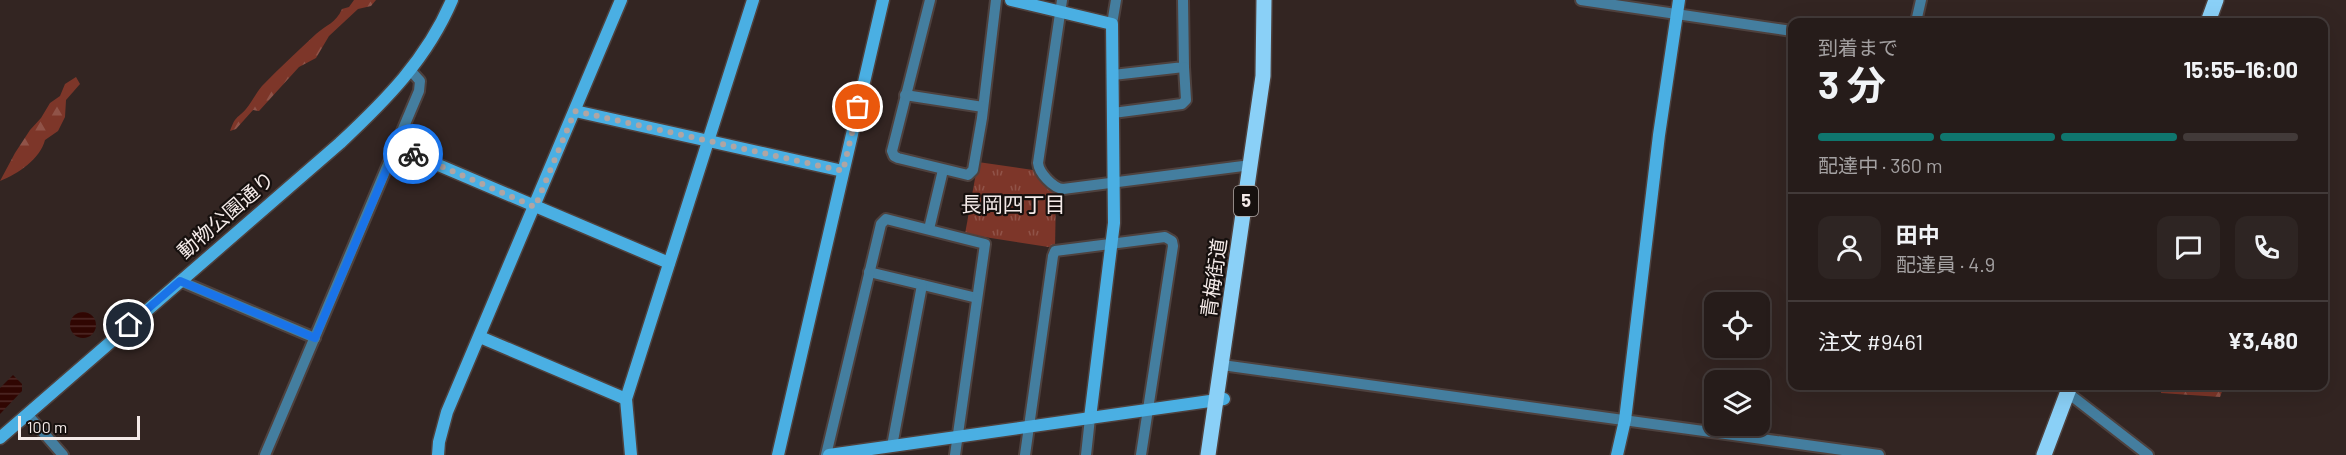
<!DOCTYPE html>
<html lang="ja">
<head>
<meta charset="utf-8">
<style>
  body { margin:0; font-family:Barlow,"Noto Sans JP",sans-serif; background:#2e2523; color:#f1f3f6; height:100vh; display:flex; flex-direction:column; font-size:22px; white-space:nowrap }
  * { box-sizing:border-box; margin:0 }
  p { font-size:20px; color:#a4a1a2 }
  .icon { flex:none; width:33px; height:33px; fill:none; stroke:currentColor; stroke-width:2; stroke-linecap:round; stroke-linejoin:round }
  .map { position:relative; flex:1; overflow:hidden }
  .details { position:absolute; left:1788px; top:18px; width:540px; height:372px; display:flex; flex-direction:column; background:#261c1a; border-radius:12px; box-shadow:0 6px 24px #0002,0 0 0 2px #423a39 }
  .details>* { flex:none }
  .buttons { position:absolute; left:1704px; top:292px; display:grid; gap:12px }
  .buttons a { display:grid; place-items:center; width:66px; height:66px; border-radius:12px; background:#261c1a; box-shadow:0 6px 24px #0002,0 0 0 2px #423a39; font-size:30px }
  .scale { position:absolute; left:18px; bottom:15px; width:122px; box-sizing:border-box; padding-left:6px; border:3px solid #f4eae8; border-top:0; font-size:16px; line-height:21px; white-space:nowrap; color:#f4eae8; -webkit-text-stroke:4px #16100e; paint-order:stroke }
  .pin { position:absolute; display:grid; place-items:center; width:51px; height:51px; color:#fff; margin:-26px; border:3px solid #fff; border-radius:50%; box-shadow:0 2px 6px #0007 }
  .courier { position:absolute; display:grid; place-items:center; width:60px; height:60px; margin:-30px; border:4px solid #1a73e8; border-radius:50%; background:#fff; color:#222; box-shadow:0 2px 8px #0007 }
  .overview em { font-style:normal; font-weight:700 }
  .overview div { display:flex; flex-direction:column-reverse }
  .overview { display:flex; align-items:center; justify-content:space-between; height:102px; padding:0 30px }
  h1 { font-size:39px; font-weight:700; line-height:45px }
  .bar { display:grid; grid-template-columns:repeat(4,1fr); gap:9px 6px; align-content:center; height:72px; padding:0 30px }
  .bar i { height:8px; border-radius:4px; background:#423a39 }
  .bar .current { background:#0f766e }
  .bar p { grid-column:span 4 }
  .line { display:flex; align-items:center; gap:15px; padding:0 30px; border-top:2px solid #423a39 }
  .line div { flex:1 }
  .round { display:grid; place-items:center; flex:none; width:63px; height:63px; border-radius:12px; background:#2e2523 }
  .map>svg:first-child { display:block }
  .grass { fill:url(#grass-tufts) }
  .forest { fill:url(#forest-firs) }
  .water { fill:url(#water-rules) }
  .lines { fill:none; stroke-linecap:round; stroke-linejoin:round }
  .street-casing { stroke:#4e413e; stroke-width:14 }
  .secondary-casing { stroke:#4e413e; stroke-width:15 }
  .primary-casing { stroke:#4e413e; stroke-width:18 }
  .street { stroke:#447e9f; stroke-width:10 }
  .secondary { stroke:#4aafe3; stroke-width:12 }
  .primary { stroke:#8ad0f7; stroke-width:15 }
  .done { stroke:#b0a5a3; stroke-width:6; stroke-dasharray:0 10.8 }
  .route { stroke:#1a73e8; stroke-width:8 }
  .labels { text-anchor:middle; stroke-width:4.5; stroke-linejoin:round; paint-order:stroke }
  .shield { fill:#16100e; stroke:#b1a9a7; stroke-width:1.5 }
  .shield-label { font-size:18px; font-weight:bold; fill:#f4eae8 }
  .street-label { font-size:20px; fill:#f4eae8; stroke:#16100e }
  .neighbourhood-label { font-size:21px; fill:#f4eae8; stroke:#16100e }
</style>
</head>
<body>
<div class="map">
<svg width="2346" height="455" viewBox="0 0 2346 455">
  <defs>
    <pattern id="grass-tufts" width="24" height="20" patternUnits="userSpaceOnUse" patternTransform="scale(1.5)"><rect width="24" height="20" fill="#7d3629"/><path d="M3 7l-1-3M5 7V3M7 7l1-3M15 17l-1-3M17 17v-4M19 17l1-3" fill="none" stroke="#905348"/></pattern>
    <pattern id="forest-firs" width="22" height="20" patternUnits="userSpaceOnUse" patternTransform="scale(1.5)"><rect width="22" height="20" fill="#7d3629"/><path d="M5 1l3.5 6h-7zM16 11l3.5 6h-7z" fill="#905348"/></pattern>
    <pattern id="water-rules" width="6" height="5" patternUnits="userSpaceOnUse" patternTransform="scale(1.5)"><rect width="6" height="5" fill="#300602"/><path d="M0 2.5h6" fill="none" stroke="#4f2a27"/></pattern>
  </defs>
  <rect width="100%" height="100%" fill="#332522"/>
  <polygon class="grass" points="978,162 1033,170 1056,194 1055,248 965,234"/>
  <g class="forest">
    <path d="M 354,0 L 376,0 L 371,6 L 358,9 L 329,36 L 316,58 L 299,67 L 259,111 L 253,110 L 236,129 L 230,131 C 236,115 236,120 246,109 C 252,102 256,93 262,86 C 279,68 298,51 316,34 C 326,25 336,23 342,9 L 349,7 Z"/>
    <path d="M 76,77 L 80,84 L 66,100 L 65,117 L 58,131 L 45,140 C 40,159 18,174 0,181 L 15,153 L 30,130 L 41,118 L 50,103 L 60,96 L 65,84 Z"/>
    <polygon points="2161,386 2224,386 2220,397 2161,393"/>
  </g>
  <g class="water">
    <circle cx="83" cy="325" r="13"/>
    <polygon points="13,375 22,384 22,391 0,414 0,388"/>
  </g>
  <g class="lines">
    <g class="street-casing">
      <g id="street">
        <polyline points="930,0 892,151 894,156 898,158 968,175 973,170 982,118 996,0"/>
        <path d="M 1062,0 L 1038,163 C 1039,173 1053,188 1063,189 L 1251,165"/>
        <polyline points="1581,0 1792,31"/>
        <polyline points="1916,22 1921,0"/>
        <polyline points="1112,24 1116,0"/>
        <polyline points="1113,75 1184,67 1183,0"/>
        <polyline points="905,95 983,107"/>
        <polyline points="1113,113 1182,104 1186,100 1184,67"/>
        <polyline points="929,229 943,170"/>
        <polyline points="869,272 977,298"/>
        <polyline points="180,281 315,338"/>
        <polyline points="1222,365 1879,455"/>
        <polyline points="2068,393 2148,455"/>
        <polyline points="27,414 63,455"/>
        <polyline points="892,446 922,285"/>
        <polyline points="265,455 419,91 420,81 411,71"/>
        <polyline points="826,455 881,224 886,219 985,244 955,455"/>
        <polyline points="1025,455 1053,256 1055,251 1165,237 1172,241 1173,246 1141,455"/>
        <polyline points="1086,455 1090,418"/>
      </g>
    </g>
    <g class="secondary-casing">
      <g id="secondary">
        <polyline points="1011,0 1112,24 1114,223 1090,418"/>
        <polyline points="575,111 843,171"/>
        <polyline points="396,147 669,263"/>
        <polyline points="480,337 626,399"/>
        <path d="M 0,438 L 340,143 C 386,100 427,59 452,0"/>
        <polyline points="438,455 439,442 447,412 621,0"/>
        <polyline points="631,455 626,399 753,0"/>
        <polyline points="778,455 883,0"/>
        <polyline points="829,455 1224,399"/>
        <polyline points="1617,455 1625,420 1659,135 1679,0"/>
      </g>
    </g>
    <g class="primary-casing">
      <g id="primary">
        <polyline points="2208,22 2216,0"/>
        <polyline points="1208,455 1263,76 1264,0"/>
        <polyline points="2044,455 2070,386"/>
      </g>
    </g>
    <use href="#street" class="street"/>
    <use href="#secondary" class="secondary"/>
    <use href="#primary" class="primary"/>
  </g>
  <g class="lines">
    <polyline class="done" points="413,154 535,207 575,111 843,171 858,107"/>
    <polyline class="route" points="129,325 180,281 315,338 396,147 413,154"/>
  </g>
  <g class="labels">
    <rect class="shield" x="1234" y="186" width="24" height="30" rx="4.5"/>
    <g class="shield-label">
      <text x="1246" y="207">5</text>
    </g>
    <g class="street-label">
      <text transform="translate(226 215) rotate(-41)" y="7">動物公園通り</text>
      <text transform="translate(1214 278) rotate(-82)" y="7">青梅街道</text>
    </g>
    <g class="neighbourhood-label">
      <text x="1013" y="212">長岡四丁目</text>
    </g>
  </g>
</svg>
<div class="buttons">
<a><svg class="icon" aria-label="locate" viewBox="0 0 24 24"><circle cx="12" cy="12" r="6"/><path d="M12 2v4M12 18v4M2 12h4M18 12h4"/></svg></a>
<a><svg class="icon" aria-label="layers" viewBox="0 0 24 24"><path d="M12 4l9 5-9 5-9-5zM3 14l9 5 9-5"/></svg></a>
</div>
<div class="scale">100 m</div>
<div class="pin" style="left:858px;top:107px;background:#ea580c"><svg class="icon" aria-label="bag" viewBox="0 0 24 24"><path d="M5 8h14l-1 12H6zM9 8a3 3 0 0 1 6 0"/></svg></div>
<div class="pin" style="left:129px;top:325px;background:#1f2937"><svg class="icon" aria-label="home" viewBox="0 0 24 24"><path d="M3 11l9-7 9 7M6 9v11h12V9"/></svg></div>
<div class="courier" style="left:413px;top:154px"><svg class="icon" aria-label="bike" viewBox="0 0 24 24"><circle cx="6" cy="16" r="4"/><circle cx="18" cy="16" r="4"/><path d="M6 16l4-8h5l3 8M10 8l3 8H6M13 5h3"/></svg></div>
<section class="details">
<div class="overview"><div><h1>3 分</h1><p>到着まで</p></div><em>15:55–16:00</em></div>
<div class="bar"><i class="current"></i><i class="current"></i><i class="current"></i><i></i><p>配達中 · 360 m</p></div>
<div class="line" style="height:108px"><a class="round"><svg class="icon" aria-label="person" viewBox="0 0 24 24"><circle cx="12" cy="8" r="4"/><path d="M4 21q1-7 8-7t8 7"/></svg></a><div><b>田中</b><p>配達員 · 4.9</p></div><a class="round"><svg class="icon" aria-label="chat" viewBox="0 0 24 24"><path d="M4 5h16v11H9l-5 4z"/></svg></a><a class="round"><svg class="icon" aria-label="phone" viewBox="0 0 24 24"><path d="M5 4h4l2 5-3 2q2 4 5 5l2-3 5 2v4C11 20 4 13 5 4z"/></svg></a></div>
<div class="line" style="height:78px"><div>注文 #9461</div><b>¥3,480</b></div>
</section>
</div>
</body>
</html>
